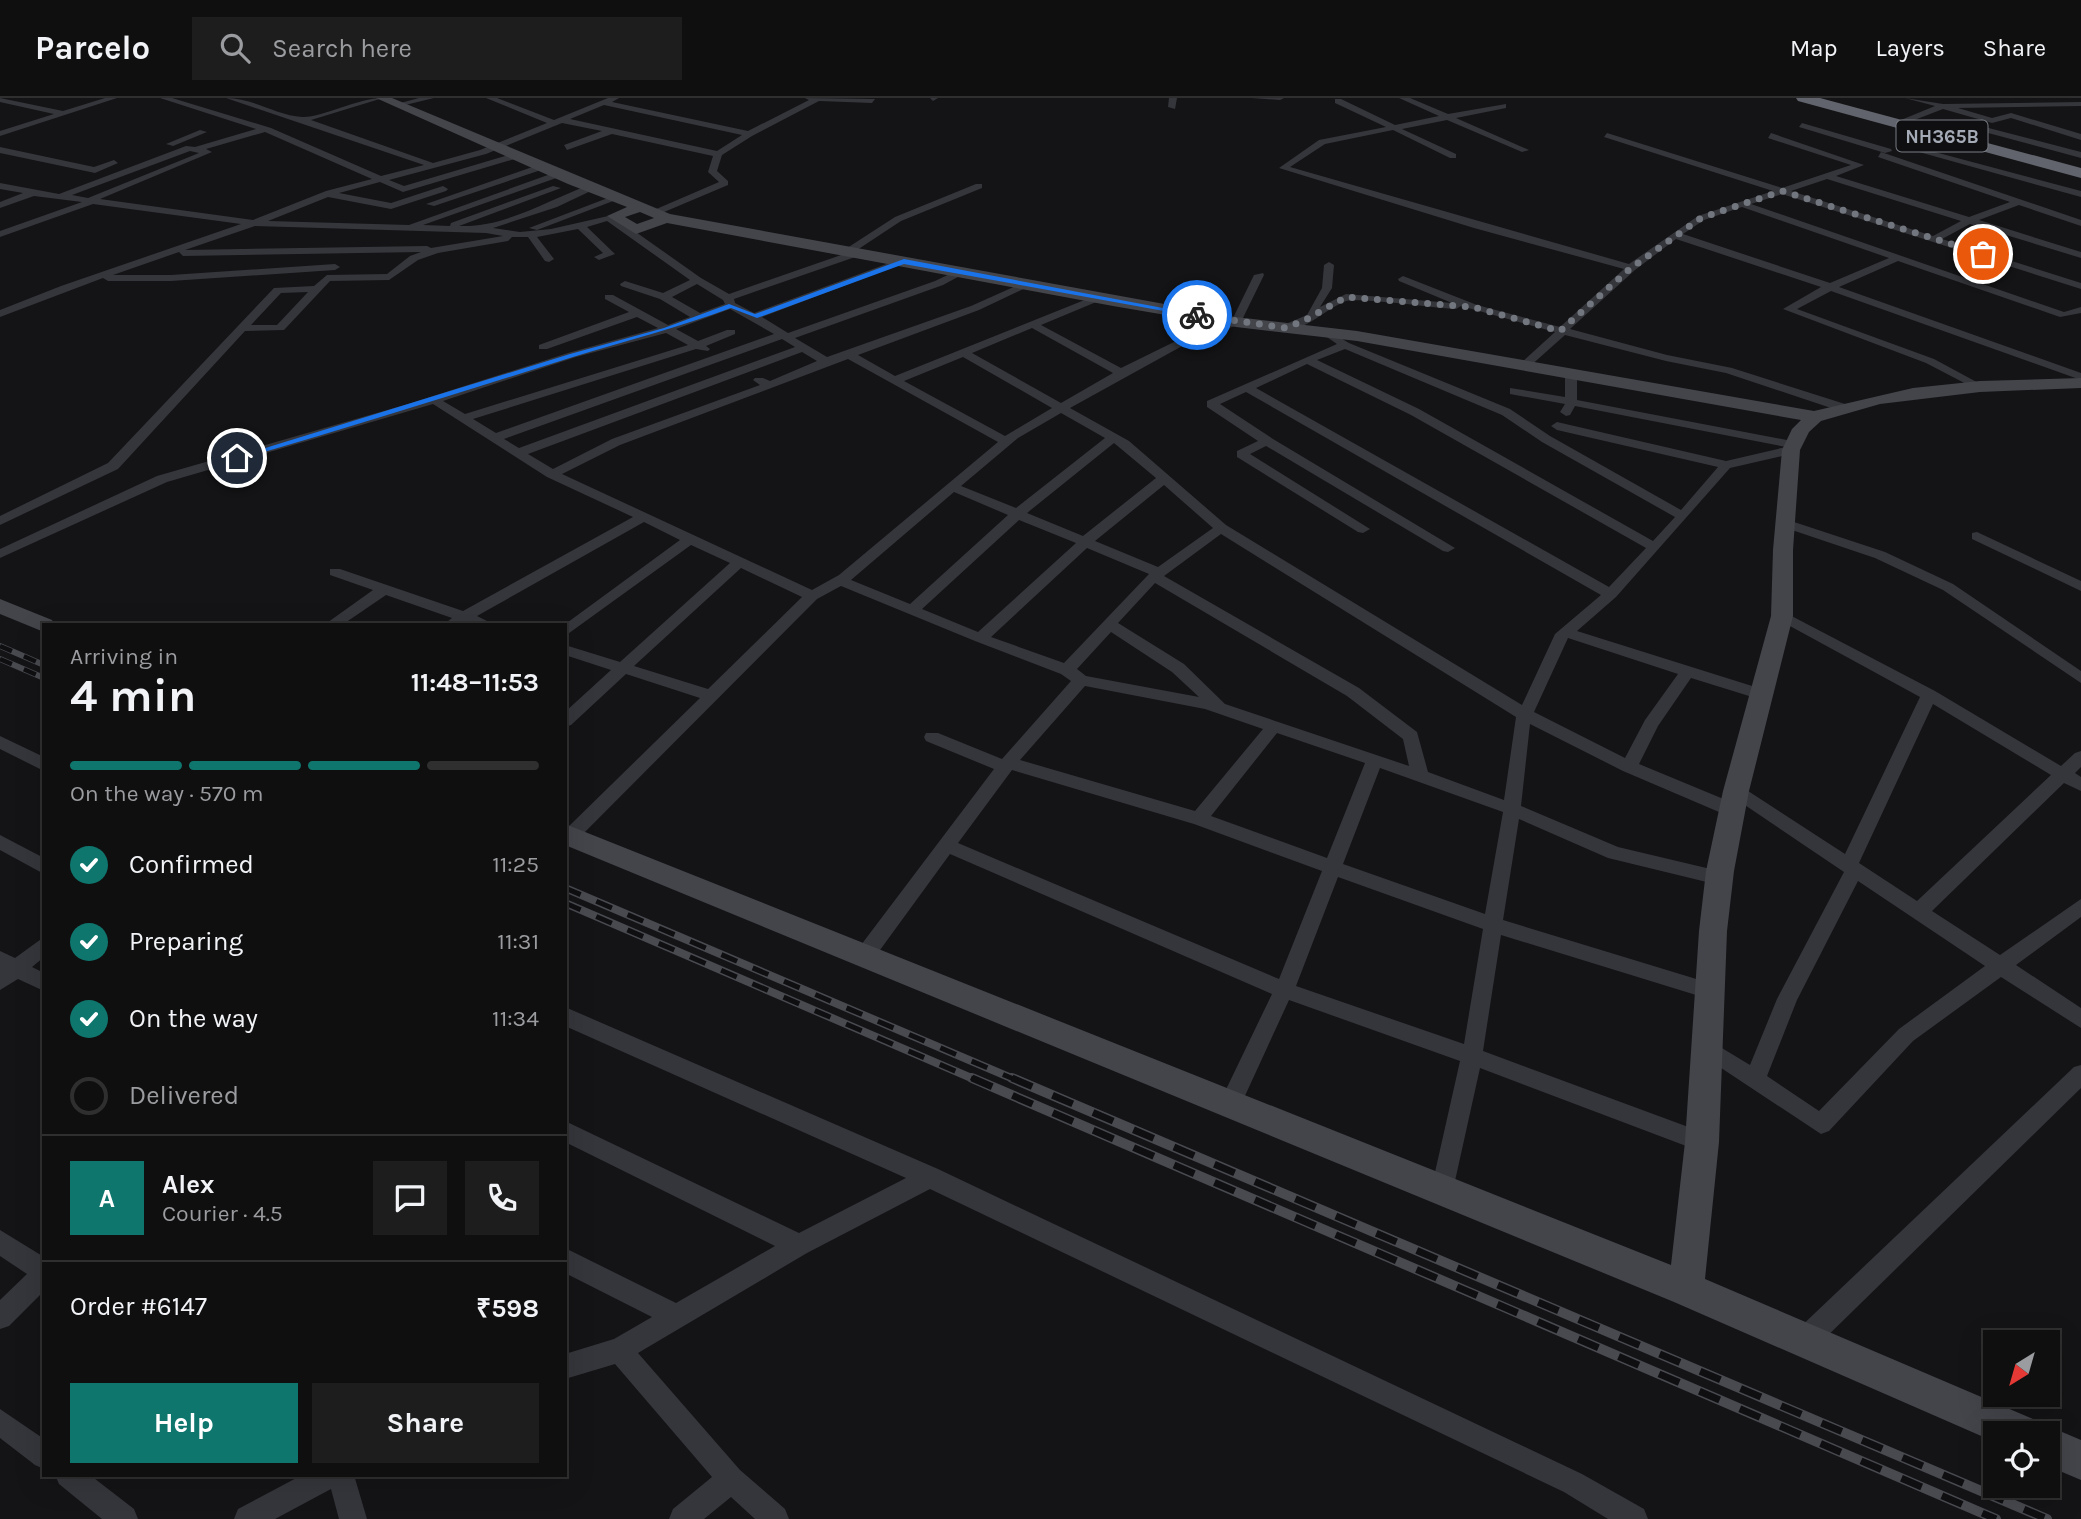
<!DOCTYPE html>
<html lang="en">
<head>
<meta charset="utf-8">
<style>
  body { margin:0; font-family:Karla,sans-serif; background:#1d1d1e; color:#f1f3f6; height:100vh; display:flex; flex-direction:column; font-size:26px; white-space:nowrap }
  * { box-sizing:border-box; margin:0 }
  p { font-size:23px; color:#9b9c9f }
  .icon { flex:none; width:38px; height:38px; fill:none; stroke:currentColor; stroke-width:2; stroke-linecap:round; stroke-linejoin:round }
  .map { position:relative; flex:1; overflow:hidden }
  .sheet { position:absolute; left:42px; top:525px; width:525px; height:854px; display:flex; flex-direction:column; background:#0f0f10; border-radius:0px; box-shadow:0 7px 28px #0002,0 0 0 2px #2f2f30 }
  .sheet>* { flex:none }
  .needle { width:46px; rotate:217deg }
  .buttons { position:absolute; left:1983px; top:1232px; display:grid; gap:14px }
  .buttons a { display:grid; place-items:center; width:77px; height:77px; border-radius:0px; background:#0f0f10; box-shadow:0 7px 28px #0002,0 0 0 2px #2f2f30; font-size:35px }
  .pin { position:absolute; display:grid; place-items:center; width:60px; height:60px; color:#fff; margin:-30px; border:4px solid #fff; border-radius:50%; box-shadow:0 2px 7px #0007 }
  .courier { position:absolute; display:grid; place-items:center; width:70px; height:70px; margin:-35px; border:5px solid #1a73e8; border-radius:50%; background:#fff; color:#222; box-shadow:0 2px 9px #0007 }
  .overview em { font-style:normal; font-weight:700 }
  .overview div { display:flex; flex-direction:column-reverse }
  .overview { display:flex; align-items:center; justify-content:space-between; height:119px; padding:0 28px }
  h1 { font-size:46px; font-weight:700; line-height:52px }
  .bar { display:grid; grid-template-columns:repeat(4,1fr); gap:10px 7px; align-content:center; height:84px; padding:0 28px }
  .bar i { height:9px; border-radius:5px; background:#2f2f30 }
  .bar .active { background:#0f766e }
  .bar p { grid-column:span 4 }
  .line { display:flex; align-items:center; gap:18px; padding:0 28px; border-top:2px solid #2f2f30 }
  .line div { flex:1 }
  .round { display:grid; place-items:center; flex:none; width:74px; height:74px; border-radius:0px; background:#1d1d1e }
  ol { padding:0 28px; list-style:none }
  li { display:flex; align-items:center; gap:21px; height:77px }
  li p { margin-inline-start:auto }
  li .icon { padding:7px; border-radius:50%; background:#0f766e; color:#fff; stroke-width:4 }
  li:last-child { color:#9b9c9f }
  li i { width:38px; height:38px; border:4px solid #2f2f30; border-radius:50% }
  .cta { display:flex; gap:14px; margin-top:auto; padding:14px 28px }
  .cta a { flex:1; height:80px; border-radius:0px; background:#0f766e; color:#fff; font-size:28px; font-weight:700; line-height:80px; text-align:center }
  .cta a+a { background:#1d1d1e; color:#f1f3f6 }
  header { display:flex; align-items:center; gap:42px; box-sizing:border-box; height:98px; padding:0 35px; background:#0f0f10; border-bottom:2px solid #2f2f30 }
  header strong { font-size:33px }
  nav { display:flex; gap:38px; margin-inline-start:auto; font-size:24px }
  .search { width:490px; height:63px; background:#1d1d1e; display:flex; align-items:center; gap:18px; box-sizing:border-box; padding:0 24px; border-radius:0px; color:#9b9c9f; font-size:26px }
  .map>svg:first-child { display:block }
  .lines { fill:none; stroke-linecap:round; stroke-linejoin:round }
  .street { fill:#35363b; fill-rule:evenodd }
  .secondary { fill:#43454b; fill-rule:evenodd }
  .highway { fill:#61646c; fill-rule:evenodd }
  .rail-far2-casing { stroke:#484a50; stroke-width:6 }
  .rail-far1-casing { stroke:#484a50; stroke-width:8 }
  .rail-casing { stroke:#484a50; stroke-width:10 }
  .rail-far2 { stroke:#0f0f11; stroke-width:4.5; stroke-dasharray:13; stroke-linecap:butt }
  .rail-far1 { stroke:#0f0f11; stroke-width:5; stroke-dasharray:17; stroke-linecap:butt }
  .rail { stroke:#0f0f11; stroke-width:7; stroke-dasharray:22; stroke-linecap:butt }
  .route { fill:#1a73e8 }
  .done { stroke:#72767e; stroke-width:7; stroke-dasharray:0 12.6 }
  .labels { text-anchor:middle; stroke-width:5; stroke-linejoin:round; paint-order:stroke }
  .shield { fill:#0f0f11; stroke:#787c84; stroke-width:2 }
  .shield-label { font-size:19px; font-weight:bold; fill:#a5abb6 }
</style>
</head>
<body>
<header>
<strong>Parcelo</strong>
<div class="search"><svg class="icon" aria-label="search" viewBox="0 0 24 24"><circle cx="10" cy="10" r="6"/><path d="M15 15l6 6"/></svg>Search here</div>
<nav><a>Map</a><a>Layers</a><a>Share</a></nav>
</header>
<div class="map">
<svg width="2081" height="1421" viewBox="0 0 2081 1421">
  <rect width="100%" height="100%" fill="#141416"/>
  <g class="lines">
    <g class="street">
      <polygon points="0,0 63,13 105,0 117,0 0,38 0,33 54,16 0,4"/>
      <path d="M 160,0 L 172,0 L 271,30 L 381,78 L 424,67 L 226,0 C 253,0 276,17 302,19 C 322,20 357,0 383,0 L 311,22 L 433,65 L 480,52 L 547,25 L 486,0 L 497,0 L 554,22 L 608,0 L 619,0 L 612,4 L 748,33 L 809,2 L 805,0 L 875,1 L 872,5 L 819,3 L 752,38 L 722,57 L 717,73 L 728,83 L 728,87 L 657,117 L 652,114 L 654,112 L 719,84 L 708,74 L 713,58 L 612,36 L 567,52 L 564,47 L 602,33 L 562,25 L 486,56 L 389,82 L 404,88 L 515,55 L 518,60 L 403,94 L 380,84 L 339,95 L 391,105 L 443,88 L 448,91 L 446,93 L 391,111 L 328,99 L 268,123 L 409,127 L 559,73 L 562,74 L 562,78 L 423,127 L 450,128 L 451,125 L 553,88 L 561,90 L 459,128 C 506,130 549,101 592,86 L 597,89 L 595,91 L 557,109 L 493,130 L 520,134 L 551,131 L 617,116 L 616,120 L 701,180 L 729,196 L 844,156 L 844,152 L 895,119 L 976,86 L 982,86 L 982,90 L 901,123 L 857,152 L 862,155 L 861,157 L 734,201 L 735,205 L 754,215 L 900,161 L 909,163 L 762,219 L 788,235 L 935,183 L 958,172 L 967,174 L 943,187 L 795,240 L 827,259 L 971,208 L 1025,184 L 1034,186 L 979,212 L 858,257 L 895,278 L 1097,197 L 1102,200 L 1101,202 L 1041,227 L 1121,270 L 1176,243 L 1232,222 L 1254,177 L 1263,175 L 1264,177 L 1240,226 L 1184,247 L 1070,310 L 1129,343 L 1226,427 L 1522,607 L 1555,536 L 1601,497 L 1246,294 L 1220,306 L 1273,341 L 1455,450 L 1448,454 L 1443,453 L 1266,348 L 1250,356 L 1370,431 L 1363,435 L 1358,434 L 1237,359 L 1237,353 L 1258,343 L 1207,309 L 1207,303 L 1337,246 L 1321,235 L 1327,232 L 1349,245 L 1510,311 L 1550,338 L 1681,412 L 1718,369 L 1557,332 L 1551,328 L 1557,324 L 1726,363 L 1786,349 L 1575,308 L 1570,317 L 1566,318 L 1560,314 L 1565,306 L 1510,296 L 1510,290 L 1565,299 L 1565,277 L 1571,274 L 1577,277 L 1577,302 L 1797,344 L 1799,347 L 1795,355 L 1730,370 L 1616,499 L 1577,533 L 1768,593 L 1770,597 L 1768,601 L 1762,602 L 1691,580 L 1658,628 L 1639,666 L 1738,707 L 1741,712 L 1738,717 L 1726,717 L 1623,673 L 1530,626 L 1521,708 L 1618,749 L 1719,773 L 1726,775 L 1728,780 L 1726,785 L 1719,787 L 1608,760 L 1519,721 L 1503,822 L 1716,887 L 1719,893 L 1716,899 L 1709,901 L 1501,837 L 1483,953 L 1710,1037 L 1713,1044 L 1710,1051 L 1702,1054 L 1480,970 L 1453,1092 L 1450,1100 L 1442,1103 L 1434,1100 L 1431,1092 L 1460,963 L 1289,902 L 1238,1013 L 1230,1016 L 1222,1013 L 1219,1006 L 1272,896 L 950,756 L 872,863 L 865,865 L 858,863 L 855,857 L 858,851 L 994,671 L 926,643 L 924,639 L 926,635 L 938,635 L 1002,661 L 1071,583 L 1061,576 L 975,543 L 841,488 L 817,501 L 576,743 L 565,743 L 565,732 L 700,600 L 626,576 L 571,627 L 565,629 L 565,614 L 611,572 L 565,557 L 565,547 L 620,564 L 730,465 L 691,447 L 565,538 L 564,527 L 680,442 L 644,424 L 477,518 L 495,527 L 466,524 L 443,527 L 452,520 L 386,497 L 342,527 L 324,527 L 373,492 L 330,477 L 330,471 L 340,471 L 463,513 L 633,419 L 547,379 L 433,306 L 167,384 L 0,460 L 0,451 L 157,378 L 408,306 L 568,255 L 658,230 L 637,219 L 547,251 L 539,251 L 539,247 L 629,214 L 605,201 L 605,197 L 613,197 L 668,227 L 690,219 L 660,201 L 621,188 L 620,186 L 625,183 L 663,195 L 690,182 L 607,123 L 587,129 L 615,156 L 599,162 L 594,159 L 603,155 L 578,131 L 537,139 L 554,161 L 549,164 L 545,163 L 528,139 L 512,139 L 508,143 L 438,155 L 418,162 L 389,182 L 330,183 L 284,232 L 245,233 L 118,371 L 0,427 L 0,418 L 108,365 L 274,190 L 314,188 L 327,177 L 387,176 L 410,158 L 421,154 L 183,158 L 179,154 L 113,177 L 171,177 L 335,166 L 340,169 L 335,172 L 171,183 L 108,183 L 103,180 L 0,219 L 0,212 L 61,188 L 241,126 L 93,106 L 0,139 L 0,133 L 82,104 L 34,98 L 0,110 L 0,104 L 23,95 L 0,91 L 0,85 L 59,96 L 186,48 L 195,49 L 256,31 ZM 604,7 L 742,37 L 717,53 L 570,21 ZM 265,34 L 372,81 L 326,93 L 253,122 L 100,101 L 212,54 L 206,51 ZM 190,53 L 199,55 L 88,100 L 72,97 ZM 255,128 L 486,135 L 503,138 L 431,150 L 427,148 L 185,152 ZM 697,186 L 723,202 L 725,206 L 700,215 L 672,199 ZM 308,194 L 277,227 L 251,227 L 281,195 ZM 730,211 L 774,236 L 496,335 L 473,321 L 696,251 L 708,253 L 710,251 L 706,248 L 735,236 L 735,232 L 727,232 L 698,243 L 676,231 ZM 1032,230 L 1113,275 L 1061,305 L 972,255 ZM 666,235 L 688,247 L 465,316 L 443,303 L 576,259 ZM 782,241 L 795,249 L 519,350 L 504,341 ZM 1345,251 L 1502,317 L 1542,344 L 1675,419 L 1653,443 L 1419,311 L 1317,262 ZM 802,254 L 817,263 L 770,283 L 763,280 L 755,280 L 753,282 L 760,287 L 612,341 L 553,371 L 528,356 ZM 963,259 L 1052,310 L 1005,338 L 904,283 ZM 848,261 L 998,344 L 839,477 L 812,492 L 562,376 L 620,347 ZM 1307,266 L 1411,317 L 1646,450 L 1609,489 L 1256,290 ZM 1061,315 L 1105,340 L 1016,410 L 961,388 L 1018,340 ZM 1114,345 L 1156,380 L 1083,438 L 1027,415 ZM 1164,387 L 1213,430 L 1158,469 L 1095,443 ZM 954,394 L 1008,417 L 910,506 L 851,482 ZM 1019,422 L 1076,445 L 978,534 L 922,511 ZM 1221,436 L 1516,619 L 1504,702 L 1428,674 L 1417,634 L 1359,590 L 1164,478 ZM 1087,450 L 1149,476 L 1064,565 L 991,539 ZM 741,470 L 802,499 L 708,591 L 634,568 ZM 1155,485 L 1347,598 L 1403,641 L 1409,668 L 1225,606 L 1184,566 L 1118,525 ZM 1111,534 L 1172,574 L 1199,599 L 1086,578 L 1077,571 ZM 1568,540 L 1678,576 L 1645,622 L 1625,660 L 1534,614 ZM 1085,588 L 1205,611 L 1263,631 L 1195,713 L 1020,662 ZM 1277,635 L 1365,665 L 1327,760 L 1211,718 ZM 1380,670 L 1503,714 L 1485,816 L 1343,766 ZM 1012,672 L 1194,726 L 1322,773 L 1279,881 L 958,745 ZM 1338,779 L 1483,831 L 1464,946 L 1296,888 Z"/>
      <polygon points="419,0 434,0 397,9 393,7"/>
      <polygon points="930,0 938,0 933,3"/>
      <polygon points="1169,0 1177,0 1175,11 1168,9"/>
      <polygon points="1252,0 1284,0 1280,2"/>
      <path d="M 1399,0 L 1410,0 L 1448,16 L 1506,6 L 1506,10 L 1456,20 L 1529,52 L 1522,54 L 1447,22 L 1402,31 L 1456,56 L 1456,60 L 1450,60 L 1393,32 L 1325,46 L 1290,69 L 1629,166 L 1698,118 L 1773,93 L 1604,39 L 1607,35 L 1782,90 L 1851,67 L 1768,40 L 1771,35 L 1864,67 L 1836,78 L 1969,119 L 2010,104 L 1878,59 L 1881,54 L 2081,122 L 2081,128 L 2019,107 L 1979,122 L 2081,154 L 2081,160 L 1970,126 L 1942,141 L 2081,185 L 2081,191 L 1782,96 L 1751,106 L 2064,214 L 2081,209 L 2081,215 L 2060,219 L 1898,163 L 1839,189 L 2081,275 L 2081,282 L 1831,193 L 1797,211 L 1934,261 L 1984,288 L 1974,290 L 1926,265 L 1783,211 L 1821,189 L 1676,141 L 1635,172 L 1570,231 L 1667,257 L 1732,270 L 1845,306 L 1845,312 L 1837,312 L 1726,275 L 1666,263 L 1565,237 L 1528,270 L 1520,270 L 1520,266 L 1555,234 L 1461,208 L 1456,211 C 1437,210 1358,199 1346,203 C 1325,211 1304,235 1281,232 L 1281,228 L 1307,217 L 1322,190 L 1324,167 L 1329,164 L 1334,167 L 1332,190 L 1320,209 L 1346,196 L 1452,205 L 1399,183 L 1398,181 L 1403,178 L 1477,207 L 1560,229 L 1624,171 L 1474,130 L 1279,70 L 1319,42 L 1386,29 L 1335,5 L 1335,1 L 1341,1 L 1395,27 L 1439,18 ZM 1827,81 L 1961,123 L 1933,138 L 1791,93 ZM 1742,109 L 1889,160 L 1830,185 L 1683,136 L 1704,122 Z"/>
      <polygon points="1905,0 1943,6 2081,4 2081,8 1958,10 1992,20 2011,15 2081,36 2081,42 2011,20 1992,25 1943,11 1904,26 1901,22 1935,8"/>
      <polygon points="1802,25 1891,51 1892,53 1885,55 1799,29"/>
      <polygon points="1977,27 2081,54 2081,60 1977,32 1952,39 1948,37"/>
      <polygon points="200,32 207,34 173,48 166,46"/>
      <polygon points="1901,45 2081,93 2081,99 1901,49"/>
      <polygon points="0,49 94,69 114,62 118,65 95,75 0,55"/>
      <polygon points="541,66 545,69 544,71 434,108 426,106"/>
      <polygon points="613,98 621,100 537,132 529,130"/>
      <polygon points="1785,421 1885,454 1953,486 2081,573 2081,585 1943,492 1875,460 1780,428 1778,425"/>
      <polygon points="1977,434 2081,483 2081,493 1972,441 1972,435"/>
      <path d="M 1782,513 L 1935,593 L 2061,668 L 2075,655 L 2081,653 L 2081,669 L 2075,675 L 2081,679 L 2081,693 L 2064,685 L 1932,813 L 2000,857 L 2081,801 L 2081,819 L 2016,867 L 2081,910 L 2081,930 L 2001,879 L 1913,943 L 1829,1033 L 1821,1036 L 1700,956 L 1697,950 L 1700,944 L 1707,941 L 1750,967 L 1777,901 L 1844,774 L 1730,697 L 1727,693 L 1730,689 L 1742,689 L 1845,756 L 1920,599 L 1777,521 L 1775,518 ZM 1933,606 L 2051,677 L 1917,803 L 1859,765 ZM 1858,783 L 1985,868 L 1899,931 L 1819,1013 L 1767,978 L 1797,902 Z"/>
      <polygon points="0,638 44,659 44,673 0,651"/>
      <polygon points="0,737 44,760 44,776 0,752"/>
      <polygon points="44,839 44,859 32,869 44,875 44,893 18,881 0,892 0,853 15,860"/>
      <polygon points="565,909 938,1071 1582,1376 1644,1411 1648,1421 1608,1421 1564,1394 930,1091 807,1155 638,1255 740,1372 785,1411 789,1421 755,1421 731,1399 704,1421 669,1421 673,1411 712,1379 615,1266 565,1281 565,1256 614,1241 652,1219 565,1175 565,1150 676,1205 775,1148 565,1044 565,1023 799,1135 906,1080 565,928"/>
      <polygon points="2081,967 2081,990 1813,1252 1804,1255 1795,1252 1792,1243 1795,1234 2074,969"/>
      <polygon points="0,1132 44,1159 44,1193 9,1228 0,1231 0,1202 27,1176 0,1158"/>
      <polygon points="0,1311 44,1341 44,1371 35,1367 0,1340"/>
      <polygon points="55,1377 90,1377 134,1411 138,1421 102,1421 59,1386"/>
      <polygon points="302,1377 354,1377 367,1421 339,1421 331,1391 275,1421 234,1421 238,1411"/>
    </g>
    <g class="secondary">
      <path d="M 376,0 L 392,0 L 670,116 L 1236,219 L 1357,233 L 1814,313 L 1913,290 L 1980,283 L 2081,280 L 2081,290 L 1980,294 L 1880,306 L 1821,323 L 1809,334 L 1800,352 L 1793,452 L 1793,518 L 1749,693 L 1734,773 L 1727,833 L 1719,1044 L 1705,1181 L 2033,1321 L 2038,1333 L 2048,1328 L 2081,1342 L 2081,1382 L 2048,1368 L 2048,1335 L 1995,1335 L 1995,1344 L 1674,1204 L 565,747 L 565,726 L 1671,1167 L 1685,1044 L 1699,833 L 1706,773 L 1723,693 L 1771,518 L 1773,452 L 1782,352 L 1792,331 L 1801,322 L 1357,243 L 1236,229 L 1113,208 L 667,125 L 636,136 L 607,118 L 627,109 L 568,86 ZM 640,114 L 654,120 L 637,126 L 625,119 Z"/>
      <polygon points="0,501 52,522 55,527 44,527 44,534 0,516"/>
    </g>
    <polygon class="highway" points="1796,0 1820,0 2081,70 2081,80 1798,3"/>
    <g class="rail-far2-casing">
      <g id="rail-far2">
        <polyline points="0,548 44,567"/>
        <polyline points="0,561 44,580"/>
      </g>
    </g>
    <g class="rail-far1-casing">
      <g id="rail-far1">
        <polyline points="565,790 1016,982"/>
        <polyline points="565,805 976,982"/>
      </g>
    </g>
    <g class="rail-casing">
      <g id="rail">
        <polyline points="972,980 1996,1421"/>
        <polyline points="1012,980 2047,1421"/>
      </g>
    </g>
    <use href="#rail-far2" class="rail-far2"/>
    <use href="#rail-far1" class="rail-far1"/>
    <use href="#rail" class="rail"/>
  </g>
  <path class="route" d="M 904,161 L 1200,217 L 1197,219 L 904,166 L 757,220 L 731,210 C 679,229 626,243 573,259 C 462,294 352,329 240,361 L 233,360 L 570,256 L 664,230 L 729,206 L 755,216 Z"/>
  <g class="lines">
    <polyline class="done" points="1197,217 1286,230 1307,221 1346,199 1473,209 1560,233 1631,170 1701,120 1782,93 1983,156"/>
  </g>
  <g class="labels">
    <rect class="shield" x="1896.5" y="22.5" width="91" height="31" rx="5"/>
    <g class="shield-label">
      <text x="1942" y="45">NH365B</text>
    </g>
  </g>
</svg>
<div class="buttons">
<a><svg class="needle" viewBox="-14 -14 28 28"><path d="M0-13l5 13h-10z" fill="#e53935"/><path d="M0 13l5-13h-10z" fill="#9b9c9f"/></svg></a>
<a><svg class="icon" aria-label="locate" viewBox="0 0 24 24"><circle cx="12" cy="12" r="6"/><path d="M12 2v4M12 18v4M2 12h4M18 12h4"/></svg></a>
</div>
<div class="pin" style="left:1983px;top:156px;background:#ea580c"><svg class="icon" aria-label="bag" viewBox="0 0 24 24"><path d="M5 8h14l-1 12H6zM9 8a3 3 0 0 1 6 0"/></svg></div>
<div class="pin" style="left:237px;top:360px;background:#1f2937"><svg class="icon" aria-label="home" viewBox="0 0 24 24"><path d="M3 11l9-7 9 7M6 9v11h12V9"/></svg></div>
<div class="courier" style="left:1197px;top:217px"><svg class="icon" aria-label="bike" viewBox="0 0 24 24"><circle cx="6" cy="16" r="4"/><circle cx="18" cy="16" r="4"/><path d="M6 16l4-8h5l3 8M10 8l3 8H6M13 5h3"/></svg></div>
<section class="sheet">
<div class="overview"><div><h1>4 min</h1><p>Arriving in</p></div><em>11:48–11:53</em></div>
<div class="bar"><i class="active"></i><i class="active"></i><i class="active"></i><i></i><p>On the way · 570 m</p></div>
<ol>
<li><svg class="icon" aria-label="check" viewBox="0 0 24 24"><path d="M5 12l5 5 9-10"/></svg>Confirmed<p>11:25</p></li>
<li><svg class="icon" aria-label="check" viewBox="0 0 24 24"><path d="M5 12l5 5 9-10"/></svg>Preparing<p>11:31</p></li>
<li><svg class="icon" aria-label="check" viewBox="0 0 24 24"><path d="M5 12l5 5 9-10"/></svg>On the way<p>11:34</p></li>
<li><i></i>Delivered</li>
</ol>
<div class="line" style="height:126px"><b class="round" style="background:#0f766e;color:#fff">A</b><div><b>Alex</b><p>Courier · 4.5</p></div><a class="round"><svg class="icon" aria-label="chat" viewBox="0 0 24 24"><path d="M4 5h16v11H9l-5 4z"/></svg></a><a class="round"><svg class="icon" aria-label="phone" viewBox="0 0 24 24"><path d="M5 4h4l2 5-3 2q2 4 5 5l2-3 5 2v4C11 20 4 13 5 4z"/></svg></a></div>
<div class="line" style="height:91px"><div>Order #6147</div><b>₹598</b></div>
<div class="cta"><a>Help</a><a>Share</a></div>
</section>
</div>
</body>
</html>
